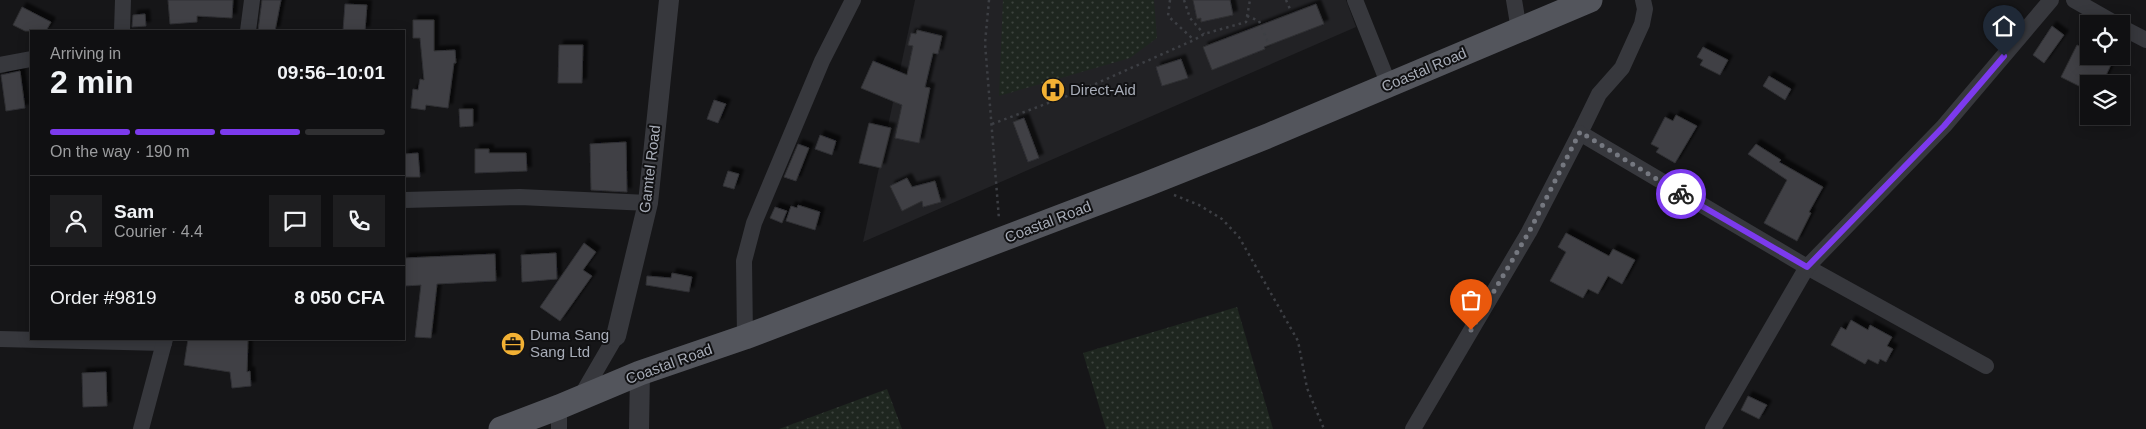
<!DOCTYPE html>
<html lang="en">
<head>
<meta charset="utf-8">
<style>
  body { margin:0; font-family:Arial,sans-serif; background:#1e1e20; color:#f1f3f6; height:100vh; display:flex; flex-direction:column; font-size:19px; white-space:nowrap }
  * { box-sizing:border-box; margin:0 }
  p { font-size:16px; color:#9c9d9f }
  .icon { flex:none; width:28px; height:28px; fill:none; stroke:currentColor; stroke-width:2; stroke-linecap:round; stroke-linejoin:round }
  .map { position:relative; flex:1; overflow:hidden }
  .drawer { position:absolute; left:30px; top:30px; width:375px; height:310px; display:flex; flex-direction:column; background:#101012; border-radius:0px; box-shadow:0 2px 12px #0003,0 0 0 1px #303032 }
  .drawer>* { flex:none }
  .buttons { position:absolute; left:2080px; top:15px; display:grid; gap:10px }
  .buttons a { display:grid; place-items:center; width:50px; height:50px; border-radius:0px; background:#101012; box-shadow:0 2px 12px #0003,0 0 0 1px #303032; font-size:25px }
  .pin { position:absolute; display:grid; place-items:center; width:42px; height:42px; color:#fff; margin:-51px -21px; border-radius:50% 50% 50% 0; rotate:-45deg; box-shadow:0 0 5px #0007 }
  .pin .icon { rotate:45deg }
  .courier { position:absolute; display:grid; place-items:center; width:50px; height:50px; margin:-25px; border:4px solid #7c3aed; border-radius:50%; background:#fff; color:#222; box-shadow:0 1px 6px #0007 }
  .headline em { font-style:normal; font-weight:700 }
  .headline div { display:flex; flex-direction:column-reverse }
  .headline { display:flex; align-items:center; justify-content:space-between; height:85px; padding:0 20px }
  h1 { font-size:32px; font-weight:700; line-height:38px }
  .bar { display:grid; grid-template-columns:repeat(4,1fr); gap:8px 5px; align-content:center; height:60px; padding:0 20px }
  .bar i { height:6px; border-radius:4px; background:#303032 }
  .bar .selected { background:#7c3aed }
  .bar p { grid-column:span 4 }
  .line { display:flex; align-items:center; gap:12px; padding:0 20px; border-top:1px solid #303032 }
  .line div { flex:1 }
  .round { display:grid; place-items:center; flex:none; width:52px; height:52px; border-radius:0px; background:#1e1e20 }
  .map>svg:first-child { display:block }
  .built { fill:#222225 }
  .grass { fill:url(#grass-dots) }
  .building { fill:#404145; stroke:#303034; filter:url(#shadow) }
  .lines { fill:none; stroke-linecap:round; stroke-linejoin:round }
  .path { stroke:#3d3f44; stroke-width:2.5; stroke-dasharray:2.5 4; stroke-linecap:butt }
  .minor { stroke:#37383d; stroke-width:16 }
  .tertiary { stroke:#37383d; stroke-width:20 }
  .primary { stroke:#53555c; stroke-width:25 }
  .done { stroke:#757880; stroke-width:5; stroke-dasharray:0 9 }
  .route { stroke:#7c3aed; stroke-width:6 }
  .labels { text-anchor:middle; stroke-width:4; stroke-linejoin:round; paint-order:stroke }
  .street-label { font-size:15px; fill:#a8adb8; stroke:#111113 }
  .poi-label { font-size:15px; fill:#a8adb8; stroke:#111113; text-anchor:start }
</style>
</head>
<body>
<div class="map">
<svg width="2146" height="429" viewBox="0 0 2146 429">
  <defs>
    <pattern id="grass-dots" width="8" height="8" patternUnits="userSpaceOnUse" patternTransform="scale(1.25)"><rect width="8" height="8" fill="#1e261f"/><path d="M2 2h.1M6 6h.1" fill="none" stroke="#3c433d" stroke-width="1.8" stroke-linecap="round"/></pattern>
    <filter id="shadow"><feDropShadow dx="4.5" dy="-4.5" stdDeviation="1" flood-color="#0009"/></filter>
  </defs>
  <rect width="100%" height="100%" fill="#161618"/>
  <polygon class="built" points="915,0 1346,0 1356,27 863,242"/>
  <g class="grass">
    <polygon points="1003,0 1154,0 1157,38 1130,58 999,96"/>
    <polygon points="1237,307 1273,429 1106,429 1083,353"/>
    <polygon points="887,389 902,429 779,429"/>
  </g>
  <g class="building">
    <polygon points="168,0 233,0 232,18 197,16 197,22 170,24"/>
    <polygon points="262,0 281,0 275,31 258,31"/>
    <polygon points="1193,0 1230,0 1233,15 1201,22 1201,18 1197,19"/>
    <polygon points="345,4 367,5 365,31 343,31"/>
    <polygon points="1316,4 1324,24 1264,47 1265,49 1212,70 1203,47"/>
    <polygon points="22,7 51,22 46,31 25,31 13,25"/>
    <polygon points="145,14 146,26 132,27 133,15"/>
    <polygon points="413,20 434,20 434,51 455,50 456,63 454,63 448,108 426,105 425,110 411,108 413,89 418,90 420,79 424,80 420,38 413,38"/>
    <polygon points="2052,26 2064,35 2044,63 2033,55"/>
    <polygon points="917,30 942,36 938,54 933,53 925,87 930,88 919,143 895,138 902,105 861,88 873,61 907,75 913,46 908,45 911,33 916,34"/>
    <polygon points="559,45 583,45 582,83 558,83"/>
    <polygon points="2077,45 2089,51 2089,56 2115,56 2102,84 2089,84 2089,91 2061,77"/>
    <polygon points="1703,47 1728,60 1720,75 1700,65 1703,60 1697,57"/>
    <polygon points="1181,59 1188,78 1162,86 1156,67"/>
    <polygon points="20,71 25,108 6,111 1,75"/>
    <polygon points="1769,76 1791,89 1785,100 1763,86"/>
    <polygon points="714,100 726,104 718,123 707,119"/>
    <polygon points="459,109 473,109 473,126 460,127"/>
    <polygon points="1676,115 1697,126 1675,163 1656,152 1659,148 1651,144 1665,117 1673,121"/>
    <polygon points="1024,118 1039,158 1028,162 1013,122"/>
    <polygon points="869,123 891,128 881,168 859,163"/>
    <polygon points="820,135 836,141 832,155 815,149"/>
    <polygon points="626,142 627,192 591,190 590,144"/>
    <polygon points="798,144 809,148 796,181 784,177"/>
    <polygon points="1756,144 1781,160 1779,162 1823,187 1809,212 1811,213 1797,241 1764,223 1787,180 1748,154"/>
    <polygon points="475,149 489,149 489,153 526,153 527,171 475,173"/>
    <polygon points="418,153 420,177 405,177 404,154"/>
    <polygon points="728,171 739,174 734,189 723,186"/>
    <polygon points="907,178 912,187 935,181 941,202 923,207 922,201 902,211 890,186"/>
    <polygon points="798,205 820,212 815,230 786,221 791,206 797,208"/>
    <polygon points="775,207 787,211 782,223 770,218"/>
    <polygon points="1566,233 1609,256 1613,249 1635,260 1622,284 1608,276 1598,294 1588,289 1583,298 1550,281 1566,252 1558,247"/>
    <polygon points="584,243 596,252 583,270 592,276 560,321 540,307"/>
    <polygon points="556,253 557,279 522,282 521,255"/>
    <polygon points="495,254 496,281 437,284 431,338 415,337 421,285 404,286 404,258"/>
    <polygon points="672,273 692,277 689,292 646,285 647,276 671,278"/>
    <polygon points="1851,320 1868,330 1870,325 1892,337 1887,346 1893,349 1886,362 1880,359 1878,364 1868,359 1865,364 1831,345 1841,327 1846,330"/>
    <polygon points="188,339 248,339 247,372 250,371 251,386 232,388 230,372 184,365"/>
    <polygon points="106,372 107,406 83,407 82,373"/>
    <polygon points="1748,396 1767,405 1759,419 1741,410"/>
  </g>
  <g class="lines">
    <g class="path">
      <polyline points="989,0 985,43 999,219"/>
      <polyline points="1170,0 1168,16 1194,40"/>
      <polyline points="1184,0 1190,18 1204,34"/>
      <polyline points="1286,0 1290,9"/>
      <polyline points="1247,16 1259,21 1269,45"/>
      <polyline points="992,124 1075,93 1194,40 1204,34 1246,22 1250,0"/>
      <polyline points="1174,195 1199,205 1222,219 1239,237 1298,341 1307,388 1324,429"/>
    </g>
    <g class="minor">
      <polyline points="1355,0 1389,85"/>
      <polyline points="1514,0 1519,30"/>
      <polyline points="1643,0 1645,9 1642,24 1622,68 1599,94 1580,133 1807,267 1986,366"/>
      <polyline points="2074,0 2116,24"/>
      <polyline points="2121,27 2146,40"/>
      <polyline points="122,31 123,0"/>
      <polyline points="248,31 252,0"/>
      <polyline points="0,65 31,59"/>
      <polyline points="404,200 520,197 648,203"/>
      <polyline points="745,337 744,261 754,223 822,61 853,0"/>
      <polyline points="0,339 164,343"/>
      <polyline points="580,398 616,336"/>
      <polyline points="141,429 165,339"/>
      <polyline points="559,429 559,407"/>
      <polyline points="1413,429 1529,232 1580,133"/>
      <polyline points="1713,429 1807,267 1944,126 2051,0"/>
    </g>
    <g class="tertiary">
      <polyline points="616,336 648,203 669,0"/>
      <polyline points="639,429 640,373"/>
    </g>
    <polyline class="primary" points="501,429 559,407 640,373 745,337 1147,184 1270,135 1590,0"/>
  </g>
  <g class="lines">
    <polyline class="done" points="1471,330 1529,232 1580,132 1681,194"/>
    <polyline class="route" points="1681,194 1807,267 1944,126 2004,56"/>
  </g>
  <defs>
    <g id="hospital-disc" transform="scale(1.25)"><circle r="9.5" fill="#f2b134" stroke="#111113"/><path d="M-5-5h3v3.5h4V-5h3V5h-3V1.5h-4V5h-3Z" fill="#111"/></g>
    <g id="office-disc" transform="scale(1.25)"><circle r="9.5" fill="#f2b134" stroke="#111113"/><path d="M-6-3h4V-5.5h4V-3h4V5H-6ZM-1-4.5V-3h2v-1.5ZM-6 0V1H6V0Z" fill="#111"/></g>
  </defs>
  <g fill-rule="evenodd">
    <use href="#hospital-disc" x="1053" y="90"/>
    <use href="#office-disc" x="513" y="344"/>
  </g>
  <g class="labels">
    <g class="street-label">
      <text transform="translate(1424 70) rotate(-23)" y="5">Coastal Road</text>
      <text transform="translate(650 169) rotate(-83)" y="5">Gamtel Road</text>
      <text transform="translate(1048 222) rotate(-21)" y="5">Coastal Road</text>
      <text transform="translate(669 364) rotate(-20)" y="5">Coastal Road</text>
    </g>
    <g class="poi-label">
      <text x="1070" y="95">Direct-Aid</text>
      <text x="530" y="340">Duma Sang<tspan x="530" dy="17">Sang Ltd</tspan></text>
    </g>
  </g>
</svg>
<div class="buttons">
<a><svg class="icon" aria-label="locate" viewBox="0 0 24 24"><circle cx="12" cy="12" r="6"/><path d="M12 2v4M12 18v4M2 12h4M18 12h4"/></svg></a>
<a><svg class="icon" aria-label="layers" viewBox="0 0 24 24"><path d="M12 4l9 5-9 5-9-5zM3 14l9 5 9-5"/></svg></a>
</div>
<div class="pin" style="left:1471px;top:330px;background:#ea580c"><svg class="icon" aria-label="bag" viewBox="0 0 24 24"><path d="M5 8h14l-1 12H6zM9 8a3 3 0 0 1 6 0"/></svg></div>
<div class="pin" style="left:2004px;top:56px;background:#1f2937"><svg class="icon" aria-label="home" viewBox="0 0 24 24"><path d="M3 11l9-7 9 7M6 9v11h12V9"/></svg></div>
<div class="courier" style="left:1681px;top:194px"><svg class="icon" aria-label="bike" viewBox="0 0 24 24"><circle cx="6" cy="16" r="4"/><circle cx="18" cy="16" r="4"/><path d="M6 16l4-8h5l3 8M10 8l3 8H6M13 5h3"/></svg></div>
<section class="drawer">
<div class="headline"><div><h1>2 min</h1><p>Arriving in</p></div><em>09:56–10:01</em></div>
<div class="bar"><i class="selected"></i><i class="selected"></i><i class="selected"></i><i></i><p>On the way · 190 m</p></div>
<div class="line" style="height:90px"><a class="round"><svg class="icon" aria-label="person" viewBox="0 0 24 24"><circle cx="12" cy="8" r="4"/><path d="M4 21q1-7 8-7t8 7"/></svg></a><div><b>Sam</b><p>Courier · 4.4</p></div><a class="round"><svg class="icon" aria-label="chat" viewBox="0 0 24 24"><path d="M4 5h16v11H9l-5 4z"/></svg></a><a class="round"><svg class="icon" aria-label="phone" viewBox="0 0 24 24"><path d="M5 4h4l2 5-3 2q2 4 5 5l2-3 5 2v4C11 20 4 13 5 4z"/></svg></a></div>
<div class="line" style="height:65px"><div>Order #9819</div><b>8 050 CFA</b></div>
</section>
</div>
</body>
</html>
